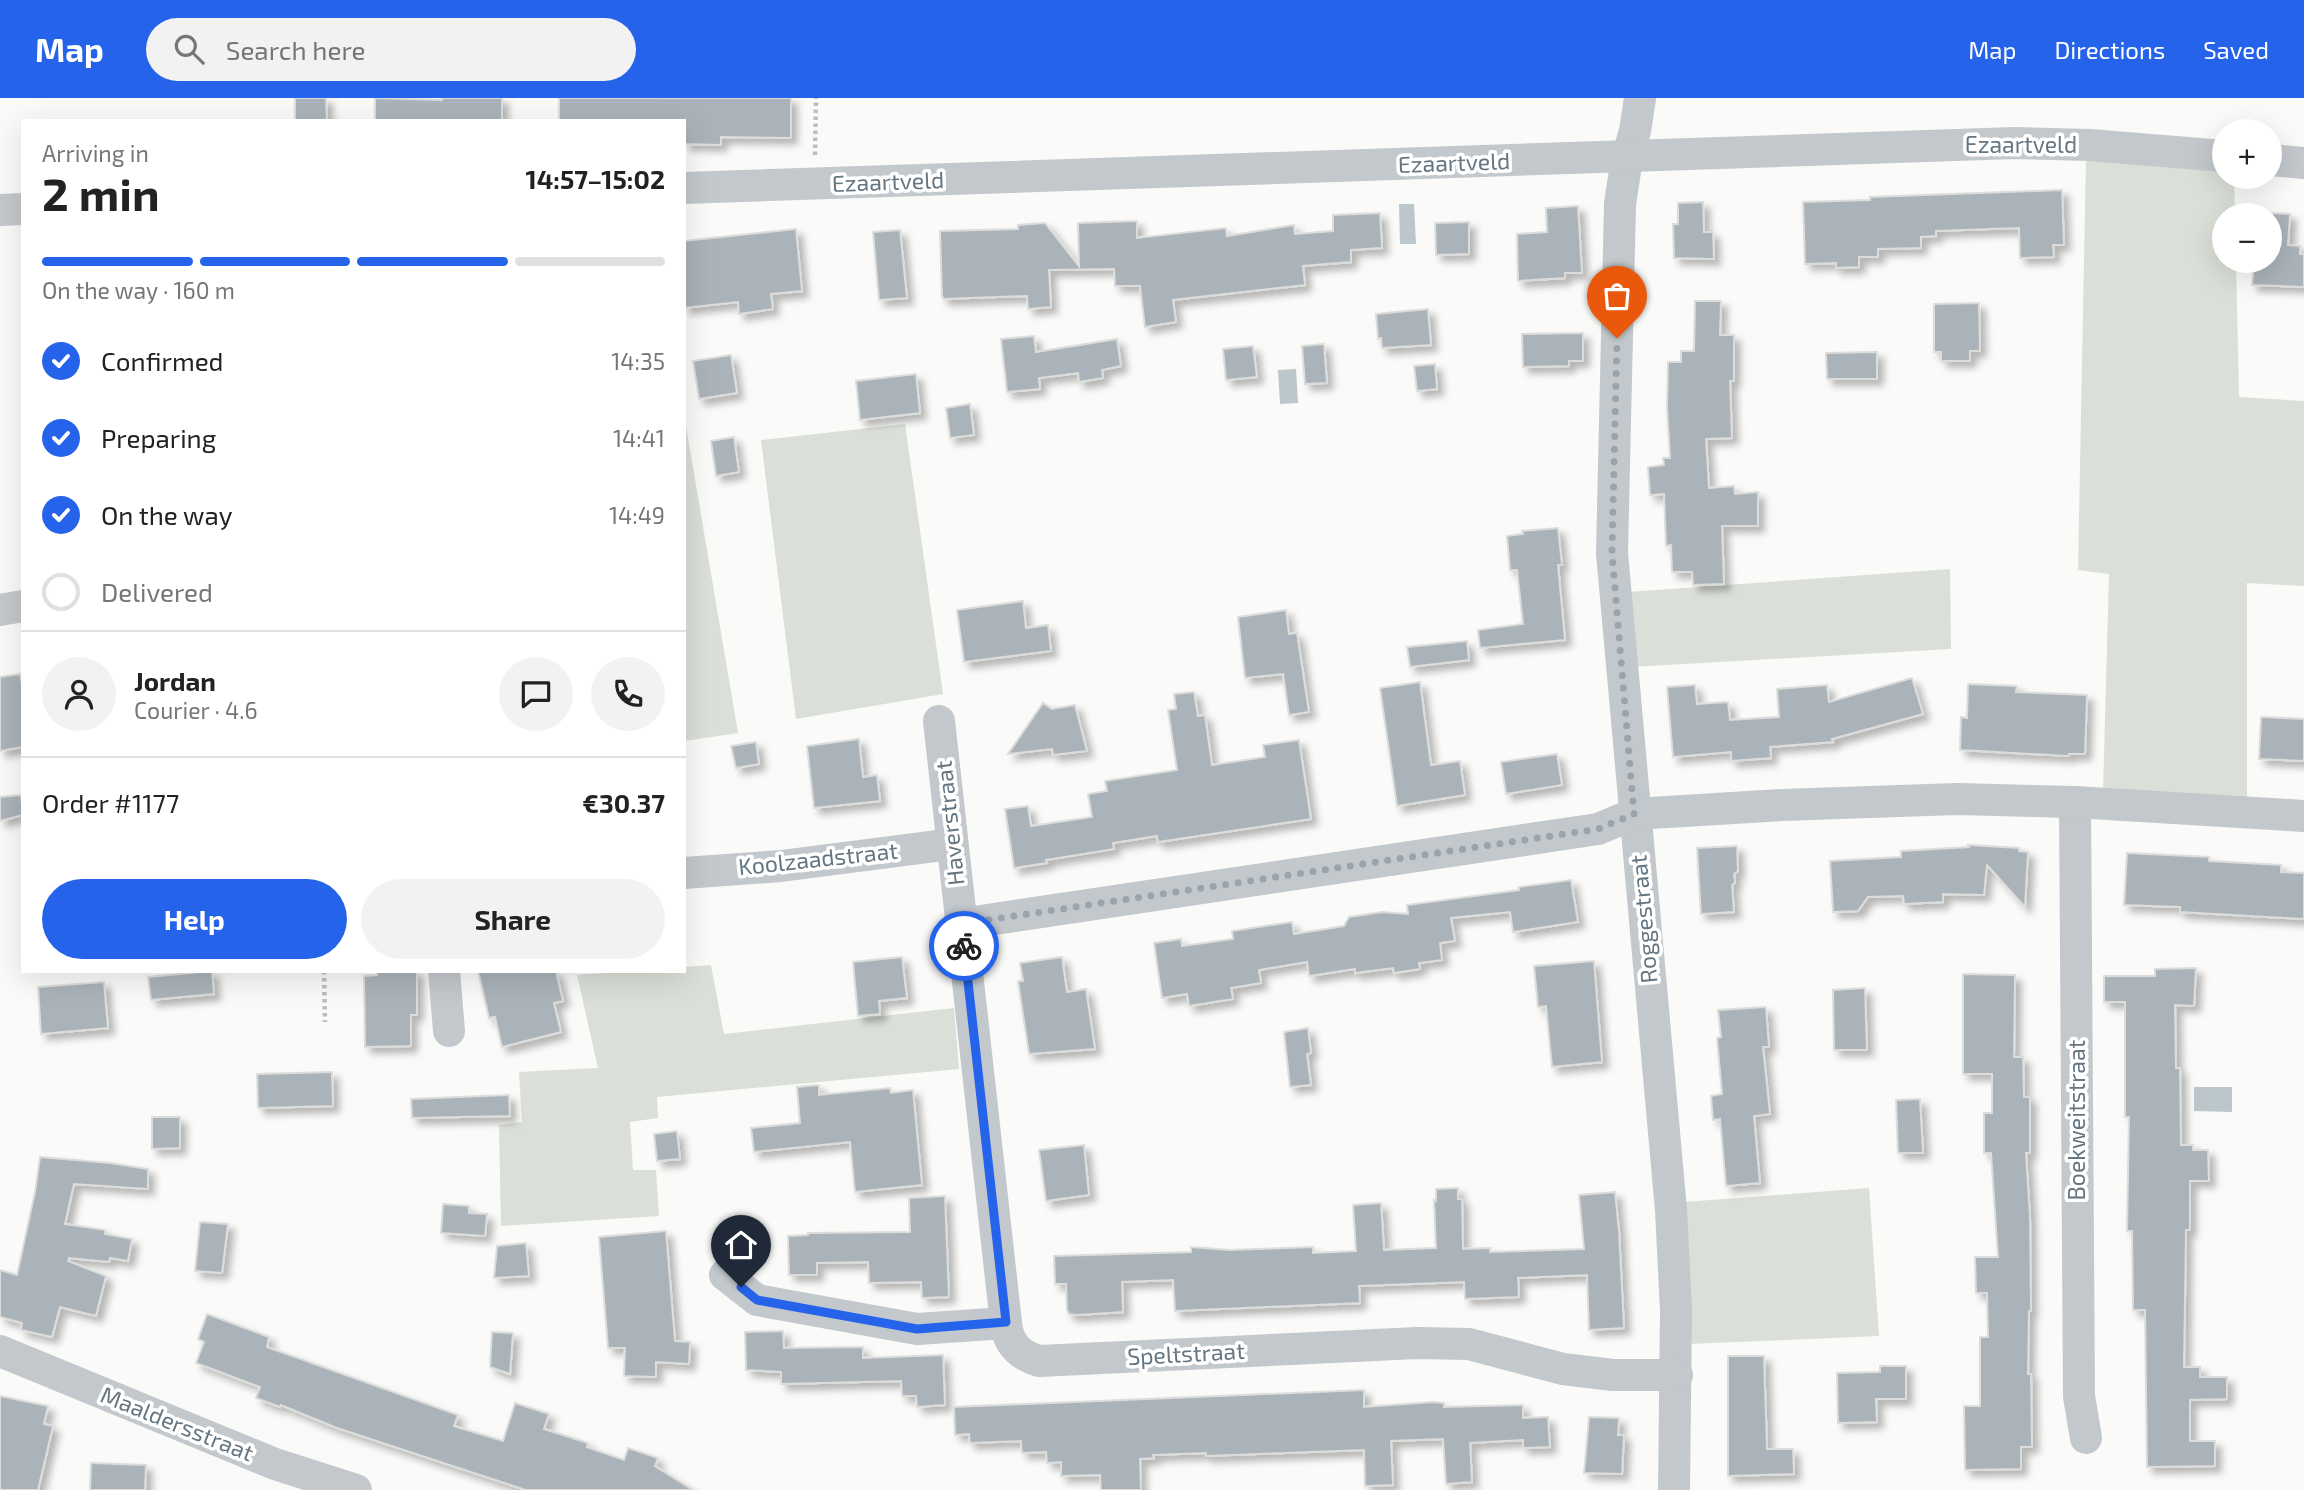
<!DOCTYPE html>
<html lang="en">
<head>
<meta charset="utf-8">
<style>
  body { margin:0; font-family:"Exo 2",sans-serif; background:#f2f2f2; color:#222; height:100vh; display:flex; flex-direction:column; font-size:26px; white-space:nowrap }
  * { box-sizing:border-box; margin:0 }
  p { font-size:23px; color:#767676 }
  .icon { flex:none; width:38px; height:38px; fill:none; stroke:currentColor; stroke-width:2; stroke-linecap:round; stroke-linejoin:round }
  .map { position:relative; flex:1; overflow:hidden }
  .side { position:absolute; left:21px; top:21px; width:665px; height:854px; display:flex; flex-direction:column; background:#fff; border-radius:0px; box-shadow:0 7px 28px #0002 }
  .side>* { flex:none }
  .tools { position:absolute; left:2212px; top:21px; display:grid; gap:14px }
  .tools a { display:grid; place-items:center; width:70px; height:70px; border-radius:50%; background:#fff; box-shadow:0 7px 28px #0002; font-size:35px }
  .pin { position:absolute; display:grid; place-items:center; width:60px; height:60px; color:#fff; margin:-72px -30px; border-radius:50% 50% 50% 0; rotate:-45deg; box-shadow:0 0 7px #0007 }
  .pin .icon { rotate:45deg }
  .courier { position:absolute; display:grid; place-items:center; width:70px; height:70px; margin:-35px; border:5px solid #2563eb; border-radius:50%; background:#fff; color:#222; box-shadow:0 2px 9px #0007 }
  .headline em { font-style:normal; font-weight:700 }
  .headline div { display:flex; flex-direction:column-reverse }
  .headline { display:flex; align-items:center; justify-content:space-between; height:119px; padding:0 21px }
  h1 { font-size:46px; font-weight:700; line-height:52px }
  .bar { display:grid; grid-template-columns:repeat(4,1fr); gap:10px 7px; align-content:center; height:84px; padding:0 21px }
  .bar i { height:9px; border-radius:5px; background:#e0e0e0 }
  .bar .current { background:#2563eb }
  .bar p { grid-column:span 4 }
  .line { display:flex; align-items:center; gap:18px; padding:0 21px; border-top:2px solid #e0e0e0 }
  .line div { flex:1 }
  .round { display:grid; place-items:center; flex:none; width:74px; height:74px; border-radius:37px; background:#f2f2f2 }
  ol { padding:0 21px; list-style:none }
  li { display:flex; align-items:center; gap:21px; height:77px }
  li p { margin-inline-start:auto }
  li .icon { padding:7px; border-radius:50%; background:#2563eb; color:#fff; stroke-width:4 }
  li:last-child { color:#767676 }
  li i { width:38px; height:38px; border:4px solid #e0e0e0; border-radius:50% }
  .primary-button { display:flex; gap:14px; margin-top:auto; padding:14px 21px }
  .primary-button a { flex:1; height:80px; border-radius:42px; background:#2563eb; color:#fff; font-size:28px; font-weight:700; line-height:80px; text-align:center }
  .primary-button a+a { background:#f2f2f2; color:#222 }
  header { display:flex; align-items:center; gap:42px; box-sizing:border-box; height:98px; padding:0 35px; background:#2563eb; color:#fff }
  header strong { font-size:33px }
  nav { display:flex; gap:38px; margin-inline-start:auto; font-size:24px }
  .search { width:490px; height:63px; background:#f2f2f2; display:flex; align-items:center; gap:18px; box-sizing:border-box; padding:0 24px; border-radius:38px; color:#767676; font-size:26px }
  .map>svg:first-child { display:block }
  .green { fill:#dadfd7 }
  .water { fill:#bbc7cb }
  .building { fill:#aab3b9; stroke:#dcdcda; stroke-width:2; filter:url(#shadow) }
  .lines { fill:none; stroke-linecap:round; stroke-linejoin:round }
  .path { stroke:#bbbfc2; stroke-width:4.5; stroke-dasharray:3.5 3.5; stroke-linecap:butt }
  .street { stroke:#c3c8cc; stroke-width:32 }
  .done { stroke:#99a4ac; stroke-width:7; stroke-dasharray:0 12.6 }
  .route { stroke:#2563eb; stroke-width:9 }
  .labels { text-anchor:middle; stroke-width:7; stroke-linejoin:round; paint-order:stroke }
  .street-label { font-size:23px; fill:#657683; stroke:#fff }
</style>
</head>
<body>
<header>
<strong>Map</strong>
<div class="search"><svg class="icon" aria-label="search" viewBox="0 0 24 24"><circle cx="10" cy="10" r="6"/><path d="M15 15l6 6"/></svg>Search here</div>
<nav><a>Map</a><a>Directions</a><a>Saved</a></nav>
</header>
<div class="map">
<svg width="2304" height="1392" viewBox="0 0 2304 1392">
  <defs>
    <filter id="shadow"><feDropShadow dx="6" dy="6" stdDeviation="3.5" flood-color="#0004"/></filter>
  </defs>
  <rect width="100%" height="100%" fill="#fafaf8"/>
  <g class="green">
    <polygon points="2086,61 2224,70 2224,79 2234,79 2235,117 2224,117 2224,163 2236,163 2239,299 2304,303 2304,488 2247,485 2247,701 2103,695 2109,476 2078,472"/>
    <polygon points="905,326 943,596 796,621 761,342"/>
    <polygon points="684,328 686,328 738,635 684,643"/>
    <polygon points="1950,471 1951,551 1631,569 1628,494"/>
    <polygon points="711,867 724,936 954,910 959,971 657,999 658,1020 630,1024 633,1072 656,1072 659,1118 501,1128 499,1027 522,1024 519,974 598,970 577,877 630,873 684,873 684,869"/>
    <polygon points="1869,1090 1879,1238 1687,1246 1684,1104"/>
  </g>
  <g class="water">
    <polygon points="1399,106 1414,106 1416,146 1400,146"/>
    <polygon points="1296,271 1298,305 1280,306 1278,272"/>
    <polygon points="2194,989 2232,989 2232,1014 2194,1013"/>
  </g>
  <g class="building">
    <polygon points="295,0 326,0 327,23 295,23"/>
    <polygon points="375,0 442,2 442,0 502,0 502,23 375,23"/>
    <polygon points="559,0 791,0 791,40 721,39 721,47 684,46 684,23 559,23"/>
    <polygon points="2062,92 2064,147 2053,147 2054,159 2020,160 2019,130 1936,133 1936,138 1921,139 1921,150 1878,151 1878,159 1859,159 1859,169 1836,170 1836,165 1805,166 1803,104 1870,102 1870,99"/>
    <polygon points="1703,104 1704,134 1713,134 1714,161 1674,160 1673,126 1678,126 1678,105"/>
    <polygon points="1578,108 1582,175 1565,175 1565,180 1518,183 1517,136 1547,134 1546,110"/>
    <polygon points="1380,115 1382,150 1351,152 1351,164 1303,168 1305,187 1173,202 1176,224 1145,229 1140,188 1115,188 1114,171 1049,172 1051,209 1028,211 1027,198 944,201 942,198 940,133 1018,131 1018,127 1045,125 1079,168 1078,125 1137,123 1137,140 1226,130 1227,138 1294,127 1295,136 1333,133 1333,117"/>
    <polygon points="2270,115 2290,116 2288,147 2300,148 2300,156 2304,156 2304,189 2252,187 2254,163 2270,163"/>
    <polygon points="1469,124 1469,156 1436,157 1435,125"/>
    <polygon points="796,131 802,193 771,196 773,211 739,216 738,204 684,210 684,143"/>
    <polygon points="900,132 907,200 879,202 873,134"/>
    <polygon points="1695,203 1721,203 1720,237 1734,237 1734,283 1730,283 1732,340 1706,341 1709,390 1734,388 1735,396 1758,394 1758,428 1722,428 1724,486 1693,487 1692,474 1672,474 1671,447 1666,448 1664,396 1650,397 1648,369 1664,367 1663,360 1670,360 1667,309 1668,264 1681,264 1681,253 1694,253"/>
    <polygon points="1979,205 1980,253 1970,253 1970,263 1941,263 1941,254 1934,254 1934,206"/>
    <polygon points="1428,211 1431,247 1382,250 1381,240 1378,241 1376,216"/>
    <polygon points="1583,235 1583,263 1569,263 1569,268 1523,269 1522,236"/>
    <polygon points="1034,238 1036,254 1117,241 1121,268 1102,272 1103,280 1079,284 1078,275 1039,280 1040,291 1007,294 1001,241"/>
    <polygon points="1324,246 1327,285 1305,286 1302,248"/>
    <polygon points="1253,248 1257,279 1226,282 1223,251"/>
    <polygon points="1877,254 1877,281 1827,281 1826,255"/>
    <polygon points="731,257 737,295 699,301 693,263"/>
    <polygon points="1435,266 1437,291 1417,293 1414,268"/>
    <polygon points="916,276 920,315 860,322 856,283"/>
    <polygon points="970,306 974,337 950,340 946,310"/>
    <polygon points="734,339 739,374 716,378 711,343"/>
    <polygon points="1558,430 1562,467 1558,467 1565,542 1480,550 1478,532 1523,526 1517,472 1510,472 1507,438 1523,436 1522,433"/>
    <polygon points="1023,503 1026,530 1048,527 1051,553 964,564 957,512"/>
    <polygon points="1286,512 1289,536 1297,535 1309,614 1289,617 1283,576 1245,580 1238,519"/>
    <polygon points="1467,543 1469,562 1410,569 1407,549"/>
    <polygon points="20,576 23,591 23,649 0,653 0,579"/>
    <polygon points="1912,580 1923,616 1832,641 1833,644 1770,649 1771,660 1731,663 1731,654 1673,659 1667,589 1695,587 1697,606 1728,604 1730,622 1779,619 1777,591 1827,587 1829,604"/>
    <polygon points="1420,584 1431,667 1460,663 1465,697 1397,708 1380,590"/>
    <polygon points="1968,586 2017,588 2016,594 2087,597 2085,656 2069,656 2069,658 1960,652 1961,619 1967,620"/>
    <polygon points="1194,594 1198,618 1205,617 1212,667 1265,659 1263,647 1299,642 1311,721 1158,744 1157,738 1113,745 1114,751 1046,762 1047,765 1014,770 1005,711 1028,708 1031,728 1092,719 1088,696 1107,693 1105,683 1177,672 1168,612 1176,611 1174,596"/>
    <polygon points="1043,605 1052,611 1075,607 1087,653 1053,657 1052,651 1008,656"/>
    <polygon points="2261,619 2304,621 2304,663 2259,661"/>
    <polygon points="859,641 863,679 877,677 880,703 814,710 807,648"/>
    <polygon points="756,644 759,666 736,670 731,648"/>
    <polygon points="1557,656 1562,687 1506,696 1501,664"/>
    <polygon points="21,697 23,717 0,723 0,699"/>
    <polygon points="1968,747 2019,750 2019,753 2028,754 2025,809 1987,767 1984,797 1943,796 1943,804 1904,806 1903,798 1868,799 1858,813 1833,814 1830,763 1901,759 1901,753 1969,749"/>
    <polygon points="1737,748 1738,773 1734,776 1735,785 1732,787 1734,814 1701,816 1697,750"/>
    <polygon points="2127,755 2209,759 2209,763 2281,767 2281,774 2304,775 2304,821 2180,814 2180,809 2124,807"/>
    <polygon points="1571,782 1578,824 1513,834 1510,814 1451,820 1455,843 1440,845 1442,862 1419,865 1420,871 1394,875 1393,870 1355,875 1355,871 1309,878 1307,864 1259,872 1261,885 1231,890 1233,901 1189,908 1187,896 1162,900 1154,845 1181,841 1182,848 1233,841 1232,833 1292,824 1294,836 1344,828 1349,819 1382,814 1408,816 1407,807 1519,792 1519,789"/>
    <polygon points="902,859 907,900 879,903 880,916 858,918 853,864"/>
    <polygon points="1062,859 1067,894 1086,891 1095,951 1029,956 1018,883 1023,883 1020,865"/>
    <polygon points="1594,863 1602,964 1552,969 1546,908 1538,909 1534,868"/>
    <polygon points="2196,870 2194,908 2175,907 2176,970 2180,970 2181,1047 2193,1047 2193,1052 2208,1052 2209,1083 2190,1083 2190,1132 2186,1132 2184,1269 2200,1269 2200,1279 2227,1279 2227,1301 2190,1302 2190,1343 2215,1343 2215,1368 2147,1369 2145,1212 2133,1212 2132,1133 2127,1133 2129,1019 2125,1019 2125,904 2104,904 2104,878 2155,878 2155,871"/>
    <polygon points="212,873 214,896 151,902 148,879"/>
    <polygon points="377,873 417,873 417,917 411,917 411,948 365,949 364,878 377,877"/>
    <polygon points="478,873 556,873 563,903 554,905 561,934 502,949 495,919 489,920"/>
    <polygon points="1963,876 2015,877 2014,959 2023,959 2024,999 2030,999 2030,1055 2026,1055 2030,1119 2031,1213 2029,1213 2028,1276 2031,1276 2032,1349 2021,1349 2021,1371 1965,1372 1964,1308 1980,1308 1980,1239 1988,1239 1987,1195 1976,1195 1975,1159 1998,1159 1991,1055 1984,1055 1984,1015 1992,1015 1992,976 1963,976"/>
    <polygon points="104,884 108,930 41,936 38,889"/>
    <polygon points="1865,890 1867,952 1834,952 1833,892"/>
    <polygon points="1766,909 1769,949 1763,949 1770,1016 1754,1018 1760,1085 1726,1088 1720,1021 1713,1022 1711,998 1722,996 1717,940 1721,939 1718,912"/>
    <polygon points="1308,930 1311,955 1307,956 1311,987 1290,989 1284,934"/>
    <polygon points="332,974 333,1008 258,1010 257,976"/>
    <polygon points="819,987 819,997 890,990 891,995 913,992 922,1087 855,1094 850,1044 754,1054 751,1030 800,1025 797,989"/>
    <polygon points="509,997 510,1018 412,1020 411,1001"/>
    <polygon points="1920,1001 1923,1055 1898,1055 1896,1002"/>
    <polygon points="152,1019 180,1019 180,1050 152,1051"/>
    <polygon points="677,1033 680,1061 657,1063 654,1036"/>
    <polygon points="1084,1047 1089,1097 1046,1103 1039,1052"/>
    <polygon points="40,1059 110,1065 148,1071 148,1091 74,1086 65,1126 105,1132 105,1136 132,1141 128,1163 110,1160 109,1164 69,1160 68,1163 106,1178 96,1218 60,1209 52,1239 21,1232 22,1225 0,1219 0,1172 17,1177 35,1094"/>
    <polygon points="1458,1090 1458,1101 1462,1101 1463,1151 1490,1150 1490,1154 1584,1151 1579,1097 1615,1094 1619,1133 1624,1230 1589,1232 1587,1177 1518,1180 1519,1199 1465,1201 1464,1184 1359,1188 1360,1205 1175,1213 1173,1182 1122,1184 1123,1214 1077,1217 1069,1216 1067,1212 1066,1186 1055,1186 1054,1158 1191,1154 1191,1149 1230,1152 1313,1149 1313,1155 1356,1153 1353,1107 1381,1105 1384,1152 1436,1150 1434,1102 1436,1103 1436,1091"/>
    <polygon points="945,1098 949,1199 922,1200 921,1184 869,1185 868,1164 817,1165 817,1177 789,1177 788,1138 808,1137 808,1135 910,1134 909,1100"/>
    <polygon points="443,1106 469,1108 469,1115 487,1116 485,1138 441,1135"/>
    <polygon points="200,1124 228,1126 222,1175 195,1173"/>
    <polygon points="666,1133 675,1243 690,1244 689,1266 656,1264 656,1279 624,1278 625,1250 608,1250 599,1139"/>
    <polygon points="526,1145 529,1178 494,1180 497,1148"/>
    <polygon points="207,1216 269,1239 267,1249 458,1317 454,1328 503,1343 515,1305 549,1316 544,1331 588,1345 587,1349 624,1362 628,1350 658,1360 655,1368 693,1392 526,1392 337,1330 281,1307 280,1309 256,1300 260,1289 196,1265 204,1244 198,1241"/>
    <polygon points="783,1233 784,1250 863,1249 863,1260 943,1257 945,1307 917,1309 916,1298 902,1298 901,1283 781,1286 781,1274 746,1272 745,1234"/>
    <polygon points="492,1234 513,1235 510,1276 490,1269"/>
    <polygon points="1728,1258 1764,1258 1767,1351 1793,1351 1794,1376 1728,1378"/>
    <polygon points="1880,1268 1906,1268 1906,1301 1876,1301 1877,1324 1838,1325 1837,1275 1880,1274"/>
    <polygon points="1364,1292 1364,1309 1433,1304 1444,1305 1444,1309 1523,1307 1523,1320 1548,1319 1550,1349 1523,1350 1523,1342 1470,1345 1472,1384 1446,1386 1443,1341 1391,1343 1393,1387 1365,1388 1364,1352 1206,1358 1206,1355 1153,1357 1154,1360 1140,1361 1141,1392 1101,1392 1100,1377 1061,1378 1061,1364 1047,1365 1046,1354 1022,1355 1021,1343 970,1345 969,1336 955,1337 954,1309"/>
    <polygon points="0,1298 48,1308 44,1326 53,1328 38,1392 0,1392"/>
    <polygon points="1589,1319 1619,1320 1618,1337 1624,1337 1622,1376 1584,1375"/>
    <polygon points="91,1365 146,1367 145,1392 90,1392"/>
  </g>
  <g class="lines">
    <g class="path">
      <polyline points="815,57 816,0"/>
      <polyline points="324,873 325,924"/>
    </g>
    <g class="street">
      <polyline points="1640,0 1635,33 1627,60 1620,106 1612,455 1671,1112 1676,1213 1674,1392"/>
      <polyline points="2270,62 2304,65"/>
      <polyline points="684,90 2015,45 2090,47 2224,58"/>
      <polyline points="0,112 23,111"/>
      <polyline points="0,512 23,508"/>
      <polyline points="939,623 1006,1225"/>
      <polyline points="2075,704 2079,1298 2086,1340"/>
      <polyline points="684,775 781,768 952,746"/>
      <polyline points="961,826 1598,731 1634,716 1782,707 1957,701 2075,704 2304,718"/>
      <polyline points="444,873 449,933"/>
      <path d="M 725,1177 L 757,1202 L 917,1231 L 1006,1225 C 1008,1246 1019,1257 1039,1263 L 1417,1245 L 1469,1246 L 1563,1271 L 1613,1277 L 1677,1277"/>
      <polyline points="0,1253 275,1366 356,1392"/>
    </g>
  </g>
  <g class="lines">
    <polyline class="done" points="964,848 961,826 1598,731 1634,716 1612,455 1617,240"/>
    <polyline class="route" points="741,1189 757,1202 917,1231 1006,1224 964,848"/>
  </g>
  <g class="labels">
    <g class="street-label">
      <text x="2021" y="55">Ezaartveld</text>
      <text transform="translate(1454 65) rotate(-2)" y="8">Ezaartveld</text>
      <text transform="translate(888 84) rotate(-2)" y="8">Ezaartveld</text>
      <text transform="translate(950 725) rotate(-96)" y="8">Haverstraat</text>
      <text transform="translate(818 761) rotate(-6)" y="8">Koolzaadstraat</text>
      <text transform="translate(1644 821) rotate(-95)" y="8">Roggestraat</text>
      <text transform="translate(2077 1022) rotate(-90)" y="8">Boekweitstraat</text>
      <text transform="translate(1186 1256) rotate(-3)" y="8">Speltstraat</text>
      <text transform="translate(177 1326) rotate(22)" y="8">Maaldersstraat</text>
    </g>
  </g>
</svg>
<div class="tools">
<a>+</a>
<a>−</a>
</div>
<div class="pin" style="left:1617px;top:240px;background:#ea580c"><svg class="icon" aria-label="bag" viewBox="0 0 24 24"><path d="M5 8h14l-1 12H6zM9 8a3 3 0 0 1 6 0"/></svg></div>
<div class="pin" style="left:741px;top:1189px;background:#1f2937"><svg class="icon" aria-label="home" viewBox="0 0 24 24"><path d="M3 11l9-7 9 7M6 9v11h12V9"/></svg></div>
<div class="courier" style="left:964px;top:848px"><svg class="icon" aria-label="bike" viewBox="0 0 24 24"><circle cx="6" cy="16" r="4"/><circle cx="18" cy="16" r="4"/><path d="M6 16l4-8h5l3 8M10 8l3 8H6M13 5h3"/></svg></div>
<section class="side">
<div class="headline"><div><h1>2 min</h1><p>Arriving in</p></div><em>14:57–15:02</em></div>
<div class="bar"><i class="current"></i><i class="current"></i><i class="current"></i><i></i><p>On the way · 160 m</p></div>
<ol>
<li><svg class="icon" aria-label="check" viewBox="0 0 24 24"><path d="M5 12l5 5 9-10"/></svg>Confirmed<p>14:35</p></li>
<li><svg class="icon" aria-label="check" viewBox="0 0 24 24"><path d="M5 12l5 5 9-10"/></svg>Preparing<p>14:41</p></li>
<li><svg class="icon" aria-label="check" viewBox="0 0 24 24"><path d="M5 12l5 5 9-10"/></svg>On the way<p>14:49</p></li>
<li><i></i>Delivered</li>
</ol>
<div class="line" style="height:126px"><a class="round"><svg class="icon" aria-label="person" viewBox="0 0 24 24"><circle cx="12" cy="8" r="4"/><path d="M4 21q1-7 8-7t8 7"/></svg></a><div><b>Jordan</b><p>Courier · 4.6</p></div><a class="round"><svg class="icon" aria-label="chat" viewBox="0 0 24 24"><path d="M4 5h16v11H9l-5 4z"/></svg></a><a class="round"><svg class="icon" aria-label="phone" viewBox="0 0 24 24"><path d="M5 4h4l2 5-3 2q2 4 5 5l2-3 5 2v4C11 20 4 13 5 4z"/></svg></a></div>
<div class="line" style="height:91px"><div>Order #1177</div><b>€30.37</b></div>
<div class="primary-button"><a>Help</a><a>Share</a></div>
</section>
</div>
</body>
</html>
